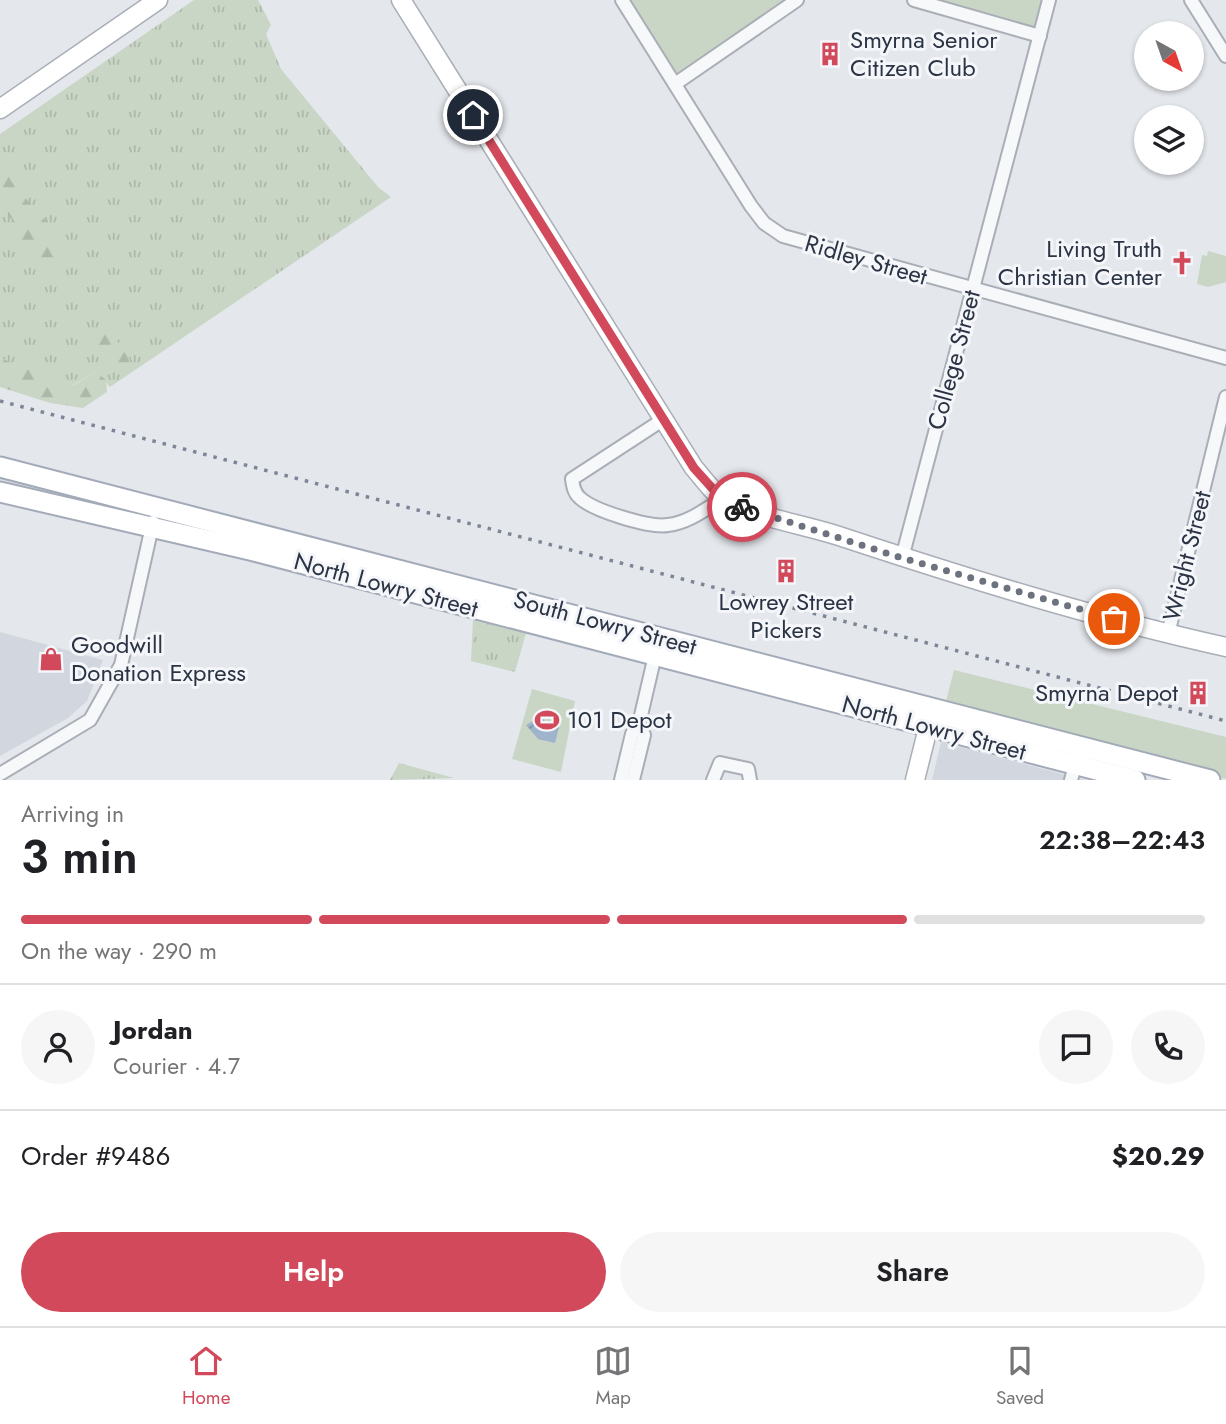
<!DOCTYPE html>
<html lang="en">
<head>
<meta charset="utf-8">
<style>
  body { margin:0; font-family:Jost,sans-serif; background:#f6f6f6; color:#202124; height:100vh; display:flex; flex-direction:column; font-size:26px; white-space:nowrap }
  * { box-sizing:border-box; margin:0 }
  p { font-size:23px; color:#757577 }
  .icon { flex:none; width:38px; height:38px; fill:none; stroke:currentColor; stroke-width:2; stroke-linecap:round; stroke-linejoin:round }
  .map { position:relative; height:780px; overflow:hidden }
  .details { display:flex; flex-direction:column; background:#fff; flex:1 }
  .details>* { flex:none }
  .needle { width:46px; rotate:140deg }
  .tools { position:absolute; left:1134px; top:21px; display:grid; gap:14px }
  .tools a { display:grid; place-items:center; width:70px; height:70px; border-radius:50%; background:#fff; box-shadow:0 2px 5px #0004; font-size:35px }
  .pin { position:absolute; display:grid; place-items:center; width:60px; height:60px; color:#fff; margin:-30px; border:4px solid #fff; border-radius:50%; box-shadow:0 2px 7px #0007 }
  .courier { position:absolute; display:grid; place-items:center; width:70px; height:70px; margin:-35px; border:5px solid #d1495b; border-radius:50%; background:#fff; color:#222; box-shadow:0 2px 9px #0007 }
  .summary em { font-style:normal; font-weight:600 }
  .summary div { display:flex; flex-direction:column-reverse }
  .summary { display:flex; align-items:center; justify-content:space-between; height:119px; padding:0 21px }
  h1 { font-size:46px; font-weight:600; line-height:52px }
  .bar { display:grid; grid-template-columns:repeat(4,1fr); gap:10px 7px; align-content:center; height:84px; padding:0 21px }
  .bar i { height:9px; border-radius:5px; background:#e0e0e0 }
  .bar .active { background:#d1495b }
  .bar p { grid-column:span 4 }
  .line { display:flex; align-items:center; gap:18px; padding:0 21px; border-top:2px solid #e0e0e0 }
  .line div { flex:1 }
  .round { display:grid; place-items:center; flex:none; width:74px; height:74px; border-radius:37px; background:#f6f6f6 }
  .button { display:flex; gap:14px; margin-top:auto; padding:14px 21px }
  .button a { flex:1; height:80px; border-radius:42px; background:#d1495b; color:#fff; font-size:28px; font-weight:600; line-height:80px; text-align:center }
  .button a+a { background:#f6f6f6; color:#202124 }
  .tab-bar { display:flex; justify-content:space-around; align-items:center; height:98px; border-top:2px solid #e0e0e0; background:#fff; font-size:19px; color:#757577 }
  .tab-bar a { display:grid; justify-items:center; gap:4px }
  .tab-bar .active { color:#d1495b }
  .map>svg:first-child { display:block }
  .built { fill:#d2d6de }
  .grass { fill:url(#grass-tufts) }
  .forest { fill:url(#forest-firs) }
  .park { fill:#c9d6c5 }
  .water { fill:url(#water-waves) }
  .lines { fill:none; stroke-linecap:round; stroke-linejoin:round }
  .street-casing { stroke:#a9aeb7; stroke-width:16 }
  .secondary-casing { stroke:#a9aeb7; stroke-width:21 }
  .primary-casing { stroke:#a3abb8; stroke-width:23 }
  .street { stroke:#f7f8fa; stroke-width:12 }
  .secondary { stroke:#fff; stroke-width:18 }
  .primary { stroke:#fff; stroke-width:19 }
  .rail { stroke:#7d8696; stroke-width:3.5; stroke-dasharray:3.5 7; stroke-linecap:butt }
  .done { stroke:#6c737f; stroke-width:7; stroke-dasharray:0 12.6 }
  .route { stroke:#d1495b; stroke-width:9 }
  .labels { text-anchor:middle; stroke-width:6; stroke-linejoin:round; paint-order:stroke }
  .poi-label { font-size:24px; fill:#2b3445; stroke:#f4f6f9; text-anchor:start }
  .street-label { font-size:24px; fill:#2b3445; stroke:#f4f6f9 }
</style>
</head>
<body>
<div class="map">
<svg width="1226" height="780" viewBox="0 0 1226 780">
  <defs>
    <pattern id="grass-tufts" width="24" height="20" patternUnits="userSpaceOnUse" patternTransform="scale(1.75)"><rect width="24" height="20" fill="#c9d6c5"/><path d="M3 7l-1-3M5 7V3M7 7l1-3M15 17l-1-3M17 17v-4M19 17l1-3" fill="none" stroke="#adb8ab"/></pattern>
    <pattern id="forest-firs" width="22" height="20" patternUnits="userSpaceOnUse" patternTransform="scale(1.75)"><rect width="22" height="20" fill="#c9d6c5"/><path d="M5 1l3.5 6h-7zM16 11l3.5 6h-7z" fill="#adb8ab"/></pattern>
    <pattern id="water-waves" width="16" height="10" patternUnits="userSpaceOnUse" patternTransform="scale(1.75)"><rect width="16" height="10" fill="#9fb4cc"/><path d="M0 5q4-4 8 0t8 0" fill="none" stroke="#8293a7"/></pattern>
  </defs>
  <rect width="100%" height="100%" fill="#e4e7ec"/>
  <g class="built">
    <polygon points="0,632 103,660 87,701 68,718 0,756"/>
    <polygon points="941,742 1085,780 932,780"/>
  </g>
  <g class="grass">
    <polygon points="194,0 258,0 271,25 266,34 281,69 378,187 391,197 110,387 96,372 73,385 0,358 0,134"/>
    <polygon points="473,619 526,633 515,672 471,661"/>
    <polygon points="399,763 454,778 390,780"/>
  </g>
  <g class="forest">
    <polygon points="0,169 9,170 19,191 56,232 60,257 34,266 14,241 24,236 0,204"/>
    <polygon points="109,330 130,359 125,369 108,365 106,355 94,347 94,331"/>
    <polygon points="0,358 74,385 96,372 106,380 107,392 83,408 50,403 0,387"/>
  </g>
  <g class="park">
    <polygon points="622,0 797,0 675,84"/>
    <polygon points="914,0 1049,0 1040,36"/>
    <polygon points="1208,251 1226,256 1226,282 1208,287 1197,284 1202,255 1207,256"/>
    <polygon points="954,670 1226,737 1226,779 945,705"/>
    <polygon points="532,689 575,701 561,772 512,759"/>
  </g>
  <polygon class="water" points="542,716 545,722 559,727 555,743 538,739 526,725"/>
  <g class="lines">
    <g class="street-casing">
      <g id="street">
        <polyline points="622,0 751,206 764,223 783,236 1226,358"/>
        <polyline points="914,0 1040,36"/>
        <polyline points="1191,0 1226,56"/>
        <polyline points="675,84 797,0"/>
        <path d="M 664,419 L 572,479 C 573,486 574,493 580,498 C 594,511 650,528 668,525 C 688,523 706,509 722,499"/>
        <polyline points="902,558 1049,0"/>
        <polyline points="1168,634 1226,397"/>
        <polyline points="0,774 90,720 121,665 153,522"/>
        <polyline points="621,780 632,734 639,724 656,651"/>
        <polyline points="633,780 644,735 639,724"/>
        <polyline points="713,780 720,763 748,769 750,780"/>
        <polyline points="1071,780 1077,758"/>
      </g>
    </g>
    <g class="secondary-casing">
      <g id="secondary">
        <path d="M 401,0 L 694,468 C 704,479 715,496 728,502 C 763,519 802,524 839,536 C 966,578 1095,618 1226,647"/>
        <polyline points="0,109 158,0"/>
        <polyline points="915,780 932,712"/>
      </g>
    </g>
    <g class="primary-casing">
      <g id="primary">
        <polyline points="0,467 1210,780"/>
        <polyline points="0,492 250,550 1135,780"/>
      </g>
    </g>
    <use href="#street" class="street"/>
    <use href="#secondary" class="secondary"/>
    <use href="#primary" class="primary"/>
    <polyline class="rail" points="0,401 1226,721"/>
  </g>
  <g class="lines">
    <polyline class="done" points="742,507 902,558 1114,619"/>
    <polyline class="route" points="473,115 694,468 722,499 742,507"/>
  </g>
  <defs>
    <g id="building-bare" transform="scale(1.89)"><path d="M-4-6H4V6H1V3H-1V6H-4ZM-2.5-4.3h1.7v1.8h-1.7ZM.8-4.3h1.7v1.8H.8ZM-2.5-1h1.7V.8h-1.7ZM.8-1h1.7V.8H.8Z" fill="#d1495b" stroke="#f4f6f9" stroke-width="2.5" paint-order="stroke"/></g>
    <g id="church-bare" transform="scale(1.89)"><path d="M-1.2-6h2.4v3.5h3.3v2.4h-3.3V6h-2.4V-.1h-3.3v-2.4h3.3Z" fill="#d1495b" stroke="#f4f6f9" stroke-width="2.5" paint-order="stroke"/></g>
    <g id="shop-bare" transform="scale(1.89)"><path d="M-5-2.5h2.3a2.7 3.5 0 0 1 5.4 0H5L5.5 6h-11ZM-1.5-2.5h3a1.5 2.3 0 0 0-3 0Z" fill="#d1495b" stroke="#f4f6f9" stroke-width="2.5" paint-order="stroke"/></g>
    <g id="stadium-bare" transform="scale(1.89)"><path d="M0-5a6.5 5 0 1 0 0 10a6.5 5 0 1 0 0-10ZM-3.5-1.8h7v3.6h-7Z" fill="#d1495b" stroke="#f4f6f9" stroke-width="2.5" paint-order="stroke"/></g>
  </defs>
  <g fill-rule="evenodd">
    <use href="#building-bare" x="830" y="54"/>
    <use href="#church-bare" x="1182" y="263"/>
    <use href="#building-bare" x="786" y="571"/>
    <use href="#shop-bare" x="51" y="659"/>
    <use href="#building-bare" x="1198" y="693"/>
    <use href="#stadium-bare" x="547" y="720"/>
  </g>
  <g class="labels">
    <g class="poi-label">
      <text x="850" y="48">Smyrna Senior<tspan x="850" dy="28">Citizen Club</tspan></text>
      <text x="1162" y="257" text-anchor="end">Living Truth<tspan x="1162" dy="28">Christian Center</tspan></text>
      <text x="786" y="610" text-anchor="middle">Lowrey Street<tspan x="786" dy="28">Pickers</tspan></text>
      <text x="71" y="653">Goodwill<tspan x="71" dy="28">Donation Express</tspan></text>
      <text x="1178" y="701" text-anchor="end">Smyrna Depot</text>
      <text x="567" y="728">101 Depot</text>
    </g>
    <g class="street-label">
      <text transform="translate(866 260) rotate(16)" y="8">Ridley Street</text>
      <text transform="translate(954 360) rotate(-75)" y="8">College Street</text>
      <text transform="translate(1187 556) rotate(-76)" y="8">Wright Street</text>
      <text transform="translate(386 585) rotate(15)" y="8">North Lowry Street</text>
      <text transform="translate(605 623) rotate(15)" y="8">South Lowry Street</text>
      <text transform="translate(934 728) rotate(15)" y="8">North Lowry Street</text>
    </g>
  </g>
</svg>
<div class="tools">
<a><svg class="needle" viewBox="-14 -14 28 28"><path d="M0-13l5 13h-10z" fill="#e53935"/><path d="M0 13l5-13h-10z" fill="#757577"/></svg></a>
<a><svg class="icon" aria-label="layers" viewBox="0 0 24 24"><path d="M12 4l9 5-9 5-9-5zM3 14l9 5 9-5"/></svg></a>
</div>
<div class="pin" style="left:1114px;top:619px;background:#ea580c"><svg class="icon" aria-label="bag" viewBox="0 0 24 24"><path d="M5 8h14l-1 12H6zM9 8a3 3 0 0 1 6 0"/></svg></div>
<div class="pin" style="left:473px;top:115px;background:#1f2937"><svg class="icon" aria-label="home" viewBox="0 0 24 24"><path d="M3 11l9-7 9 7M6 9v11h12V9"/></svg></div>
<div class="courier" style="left:742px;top:507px"><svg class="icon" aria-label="bike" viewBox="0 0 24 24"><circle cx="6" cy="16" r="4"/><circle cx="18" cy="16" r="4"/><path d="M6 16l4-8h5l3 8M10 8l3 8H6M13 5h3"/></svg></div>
</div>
<section class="details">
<div class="summary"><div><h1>3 min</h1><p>Arriving in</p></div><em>22:38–22:43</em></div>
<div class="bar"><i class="active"></i><i class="active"></i><i class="active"></i><i></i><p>On the way · 290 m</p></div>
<div class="line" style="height:126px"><a class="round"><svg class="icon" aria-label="person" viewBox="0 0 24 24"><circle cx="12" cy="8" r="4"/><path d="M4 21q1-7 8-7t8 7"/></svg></a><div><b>Jordan</b><p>Courier · 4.7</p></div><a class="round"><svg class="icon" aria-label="chat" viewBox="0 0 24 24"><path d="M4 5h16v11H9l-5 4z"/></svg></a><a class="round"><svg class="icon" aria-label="phone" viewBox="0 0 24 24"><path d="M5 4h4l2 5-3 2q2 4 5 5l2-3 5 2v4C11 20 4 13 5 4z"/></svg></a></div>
<div class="line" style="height:91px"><div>Order #9486</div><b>$20.29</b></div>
<div class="button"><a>Help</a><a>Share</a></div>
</section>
<nav class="tab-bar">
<a class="active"><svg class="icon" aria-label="home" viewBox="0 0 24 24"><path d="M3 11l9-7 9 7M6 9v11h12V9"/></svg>Home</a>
<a><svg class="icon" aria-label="map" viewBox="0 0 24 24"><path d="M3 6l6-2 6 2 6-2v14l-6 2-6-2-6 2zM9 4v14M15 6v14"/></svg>Map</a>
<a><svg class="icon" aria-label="saved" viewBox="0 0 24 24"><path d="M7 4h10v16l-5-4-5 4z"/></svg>Saved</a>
</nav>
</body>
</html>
